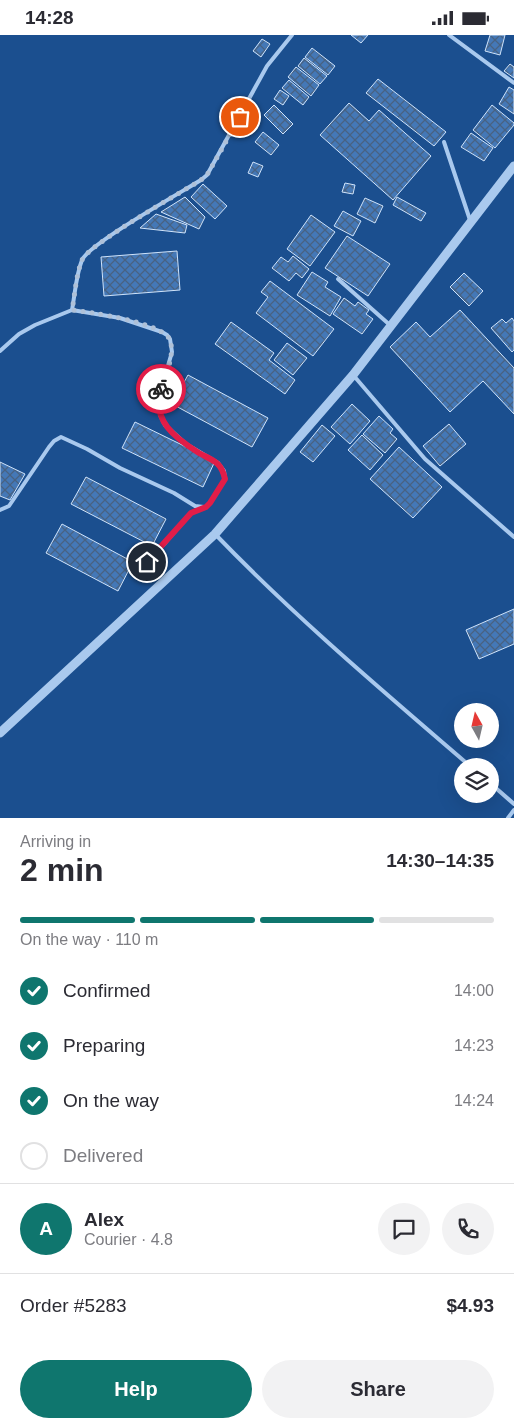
<!DOCTYPE html>
<html lang="en">
<head>
<meta charset="utf-8">
<style>
  body { margin:0; font-family:Arial,sans-serif; background:#f2f2f3; color:#2b2b33; height:100vh; display:flex; flex-direction:column; font-size:19px; white-space:nowrap }
  * { box-sizing:border-box; margin:0 }
  p { font-size:16px; color:#7c7c81 }
  .icon { flex:none; width:28px; height:28px; fill:none; stroke:currentColor; stroke-width:2; stroke-linecap:round; stroke-linejoin:round }
  .map { position:relative; height:783px; overflow:hidden }
  .side { display:flex; flex-direction:column; background:#fff; flex:1 }
  .side>* { flex:none }
  .needle { width:32px; rotate:352deg }
  .controls { position:absolute; left:454px; top:668px; display:grid; gap:10px }
  .controls a { display:grid; place-items:center; width:45px; height:45px; border-radius:50%; background:#fff; box-shadow:0 5px 20px #0002; font-size:25px }
  .pin { position:absolute; display:grid; place-items:center; width:42px; height:42px; color:#fff; margin:-21px; border:2px solid #fff; border-radius:50%; box-shadow:0 1px 5px #0007 }
  .courier { position:absolute; display:grid; place-items:center; width:50px; height:50px; margin:-25px; border:4px solid #e11d48; border-radius:50%; background:#fff; color:#222; box-shadow:0 1px 6px #0007 }
  .summary em { font-style:normal; font-weight:600 }
  .summary div { display:flex; flex-direction:column-reverse }
  .summary { display:flex; align-items:center; justify-content:space-between; height:85px; padding:0 20px }
  h1 { font-size:32px; font-weight:600; line-height:38px }
  .bar { display:grid; grid-template-columns:repeat(4,1fr); gap:8px 5px; align-content:center; height:60px; padding:0 20px }
  .bar i { height:6px; border-radius:4px; background:#e1e1e2 }
  .bar .on { background:#0f766e }
  .bar p { grid-column:span 4 }
  .line { display:flex; align-items:center; gap:12px; padding:0 20px; border-top:1px solid #e1e1e2 }
  .line div { flex:1 }
  .round { display:grid; place-items:center; flex:none; width:52px; height:52px; border-radius:26px; background:#f2f2f3 }
  ol { padding:0 20px; list-style:none }
  li { display:flex; align-items:center; gap:15px; height:55px }
  li p { margin-inline-start:auto }
  li .icon { padding:5px; border-radius:50%; background:#0f766e; color:#fff; stroke-width:4 }
  li:last-child { color:#7c7c81 }
  li i { width:28px; height:28px; border:2px solid #e1e1e2; border-radius:50% }
  .primary-button { display:flex; gap:10px; margin-top:auto; padding:10px 20px }
  .primary-button a { flex:1; height:58px; border-radius:30px; background:#0f766e; color:#fff; font-size:20px; font-weight:600; line-height:58px; text-align:center }
  .primary-button a+a { background:#f2f2f3; color:#2b2b33 }
  .status { display:flex; justify-content:space-between; align-items:center; height:35px; padding:0 25px; background:#fff; direction:ltr }
  .status svg { height:14px; fill:currentColor }
  .map>svg:first-child { display:block }
  .building { fill:url(#building-cross-hatch); stroke:#cfe3fa }
  .lines { fill:none; stroke-linecap:round; stroke-linejoin:round }
  .service { stroke:#a9c9ee; stroke-width:4 }
  .tertiary { stroke:#a9c9ee; stroke-width:9 }
  .done { stroke:#afc1d8; stroke-width:5; stroke-dasharray:0 9 }
  .route { stroke:#e11d48; stroke-width:6 }
</style>
</head>
<body>
<div class="status"><b>14:28</b><svg viewBox="0 0 49 12"><path d="M0 12V9h3v3zM5 12V6h3v6zM10 12V3h3v9zM15 12V0h3v12zM26 1h20v11H26zM47 4h2v5h-2z"/></svg></div>
<div class="map">
<svg width="514" height="783" viewBox="0 0 514 783">
  <defs>
    <pattern id="building-cross-hatch" width="8" height="8" patternUnits="userSpaceOnUse" patternTransform="scale(1.25)"><rect width="8" height="8" fill="#4478b7"/><path d="M0 0l8 8M0 8l8-8" fill="none" stroke="#486282"/></pattern>
  </defs>
  <rect width="100%" height="100%" fill="#1b4f8f"/>
  <g class="building">
    <polygon points="351,0 368,0 361,8"/>
    <polygon points="490,0 505,0 500,20 485,16"/>
    <polygon points="262,4 270,9 261,22 253,16"/>
    <polygon points="312,13 335,31 328,40 305,22"/>
    <polygon points="304,23 327,41 320,49 298,31"/>
    <polygon points="510,29 514,32 514,43 504,36"/>
    <polygon points="296,32 319,50 311,61 288,42"/>
    <polygon points="378,44 446,97 434,111 366,58"/>
    <polygon points="289,45 309,62 303,70 282,53"/>
    <polygon points="509,52 514,55 514,79 499,69"/>
    <polygon points="280,55 289,61 283,70 274,64"/>
    <polygon points="349,68 369,86 379,75 431,121 393,165 320,100"/>
    <polygon points="274,70 293,89 283,99 264,80"/>
    <polygon points="492,70 514,88 514,90 495,113 473,95"/>
    <polygon points="263,97 279,110 271,120 255,107"/>
    <polygon points="471,98 493,113 484,126 461,112"/>
    <polygon points="253,127 263,131 258,142 248,138"/>
    <polygon points="345,148 355,150 353,159 342,157"/>
    <polygon points="203,149 227,171 215,184 191,162"/>
    <polygon points="185,162 205,182 199,194 161,177"/>
    <polygon points="397,162 426,178 421,186 393,170"/>
    <polygon points="365,163 383,171 375,188 357,179"/>
    <polygon points="343,176 361,186 353,201 334,191"/>
    <polygon points="156,179 187,190 185,198 140,193"/>
    <polygon points="311,180 335,197 310,231 287,214"/>
    <polygon points="347,201 390,229 368,261 325,233"/>
    <polygon points="177,216 180,255 104,261 101,222"/>
    <polygon points="293,221 309,234 302,243 296,238 289,246 272,233 281,222 288,227"/>
    <polygon points="312,237 328,247 325,252 341,262 330,281 297,260"/>
    <polygon points="464,238 483,256 469,271 450,252"/>
    <polygon points="270,246 334,294 313,321 256,278 268,262 261,257"/>
    <polygon points="344,263 355,271 358,267 369,275 366,279 373,284 362,299 333,279"/>
    <polygon points="460,275 514,333 514,379 483,346 450,377 390,312 416,287 430,302"/>
    <polygon points="512,283 514,286 514,315 512,317 491,293 502,284 506,288"/>
    <polygon points="231,287 274,318 269,325 295,345 285,359 215,309"/>
    <polygon points="287,308 307,323 293,340 274,325"/>
    <polygon points="188,340 268,383 252,412 172,369"/>
    <polygon points="352,369 370,386 350,409 331,392"/>
    <polygon points="379,381 393,394 390,398 397,404 385,418 363,399"/>
    <polygon points="135,387 215,426 203,452 122,413"/>
    <polygon points="449,389 466,409 440,431 423,411"/>
    <polygon points="322,390 335,401 313,427 300,417"/>
    <polygon points="362,400 383,420 370,435 348,415"/>
    <polygon points="399,412 442,452 413,483 370,444"/>
    <polygon points="0,427 25,439 10,465 0,461"/>
    <polygon points="86,442 166,484 152,511 71,469"/>
    <polygon points="62,489 133,527 118,556 46,518"/>
    <polygon points="514,574 514,609 479,624 466,595"/>
  </g>
  <g class="lines">
    <g class="service">
      <polyline points="449,0 514,48"/>
      <polyline points="444,107 470,185"/>
      <polyline points="338,244 391,291"/>
      <path d="M 72,275 C 75,259 76,240 82,225 C 89,209 180,158 201,145 L 207,140 L 267,31 L 292,0"/>
      <polyline points="0,316 19,299 35,290 72,275 120,283 162,297 167,300 170,304 172,317 160,358 160,380 165,390 186,409 218,428 224,436 225,444 210,468 206,472 191,478 165,508 137,537"/>
      <polyline points="354,341 425,424 514,502"/>
      <polyline points="0,475 9,471 49,412 54,406 61,402 87,414 120,433 174,458 195,471 204,472"/>
      <path d="M 215,499 C 295,582 383,656 470,731"/>
      <polyline points="490,748 514,769"/>
      <polyline points="508,783 514,775"/>
    </g>
    <polyline class="tertiary" points="0,698 215,499 353,340 514,131"/>
  </g>
  <g class="lines">
    <path class="done" d="M 161,354 C 166,339 175,320 170,305 C 164,288 90,277 72,275 C 75,259 76,240 82,225 C 89,209 180,158 201,145 L 207,140 L 240,82"/>
    <path class="route" d="M 147,527 L 191,478 L 206,472 L 210,468 L 225,444 C 221,426 213,426 199,418 C 175,403 151,385 161,354"/>
  </g>
</svg>
<div class="controls">
<a><svg class="needle" viewBox="-14 -14 28 28"><path d="M0-13l5 13h-10z" fill="#e53935"/><path d="M0 13l5-13h-10z" fill="#7c7c81"/></svg></a>
<a><svg class="icon" aria-label="layers" viewBox="0 0 24 24"><path d="M12 4l9 5-9 5-9-5zM3 14l9 5 9-5"/></svg></a>
</div>
<div class="pin" style="left:240px;top:82px;background:#ea580c"><svg class="icon" aria-label="bag" viewBox="0 0 24 24"><path d="M5 8h14l-1 12H6zM9 8a3 3 0 0 1 6 0"/></svg></div>
<div class="pin" style="left:147px;top:527px;background:#1f2937"><svg class="icon" aria-label="home" viewBox="0 0 24 24"><path d="M3 11l9-7 9 7M6 9v11h12V9"/></svg></div>
<div class="courier" style="left:161px;top:354px"><svg class="icon" aria-label="bike" viewBox="0 0 24 24"><circle cx="6" cy="16" r="4"/><circle cx="18" cy="16" r="4"/><path d="M6 16l4-8h5l3 8M10 8l3 8H6M13 5h3"/></svg></div>
</div>
<section class="side">
<div class="summary"><div><h1>2 min</h1><p>Arriving in</p></div><em>14:30–14:35</em></div>
<div class="bar"><i class="on"></i><i class="on"></i><i class="on"></i><i></i><p>On the way · 110 m</p></div>
<ol>
<li><svg class="icon" aria-label="check" viewBox="0 0 24 24"><path d="M5 12l5 5 9-10"/></svg>Confirmed<p>14:00</p></li>
<li><svg class="icon" aria-label="check" viewBox="0 0 24 24"><path d="M5 12l5 5 9-10"/></svg>Preparing<p>14:23</p></li>
<li><svg class="icon" aria-label="check" viewBox="0 0 24 24"><path d="M5 12l5 5 9-10"/></svg>On the way<p>14:24</p></li>
<li><i></i>Delivered</li>
</ol>
<div class="line" style="height:90px"><b class="round" style="background:#0f766e;color:#fff">A</b><div><b>Alex</b><p>Courier · 4.8</p></div><a class="round"><svg class="icon" aria-label="chat" viewBox="0 0 24 24"><path d="M4 5h16v11H9l-5 4z"/></svg></a><a class="round"><svg class="icon" aria-label="phone" viewBox="0 0 24 24"><path d="M5 4h4l2 5-3 2q2 4 5 5l2-3 5 2v4C11 20 4 13 5 4z"/></svg></a></div>
<div class="line" style="height:65px"><div>Order #5283</div><b>$4.93</b></div>
<div class="primary-button"><a>Help</a><a>Share</a></div>
</section>
</body>
</html>
